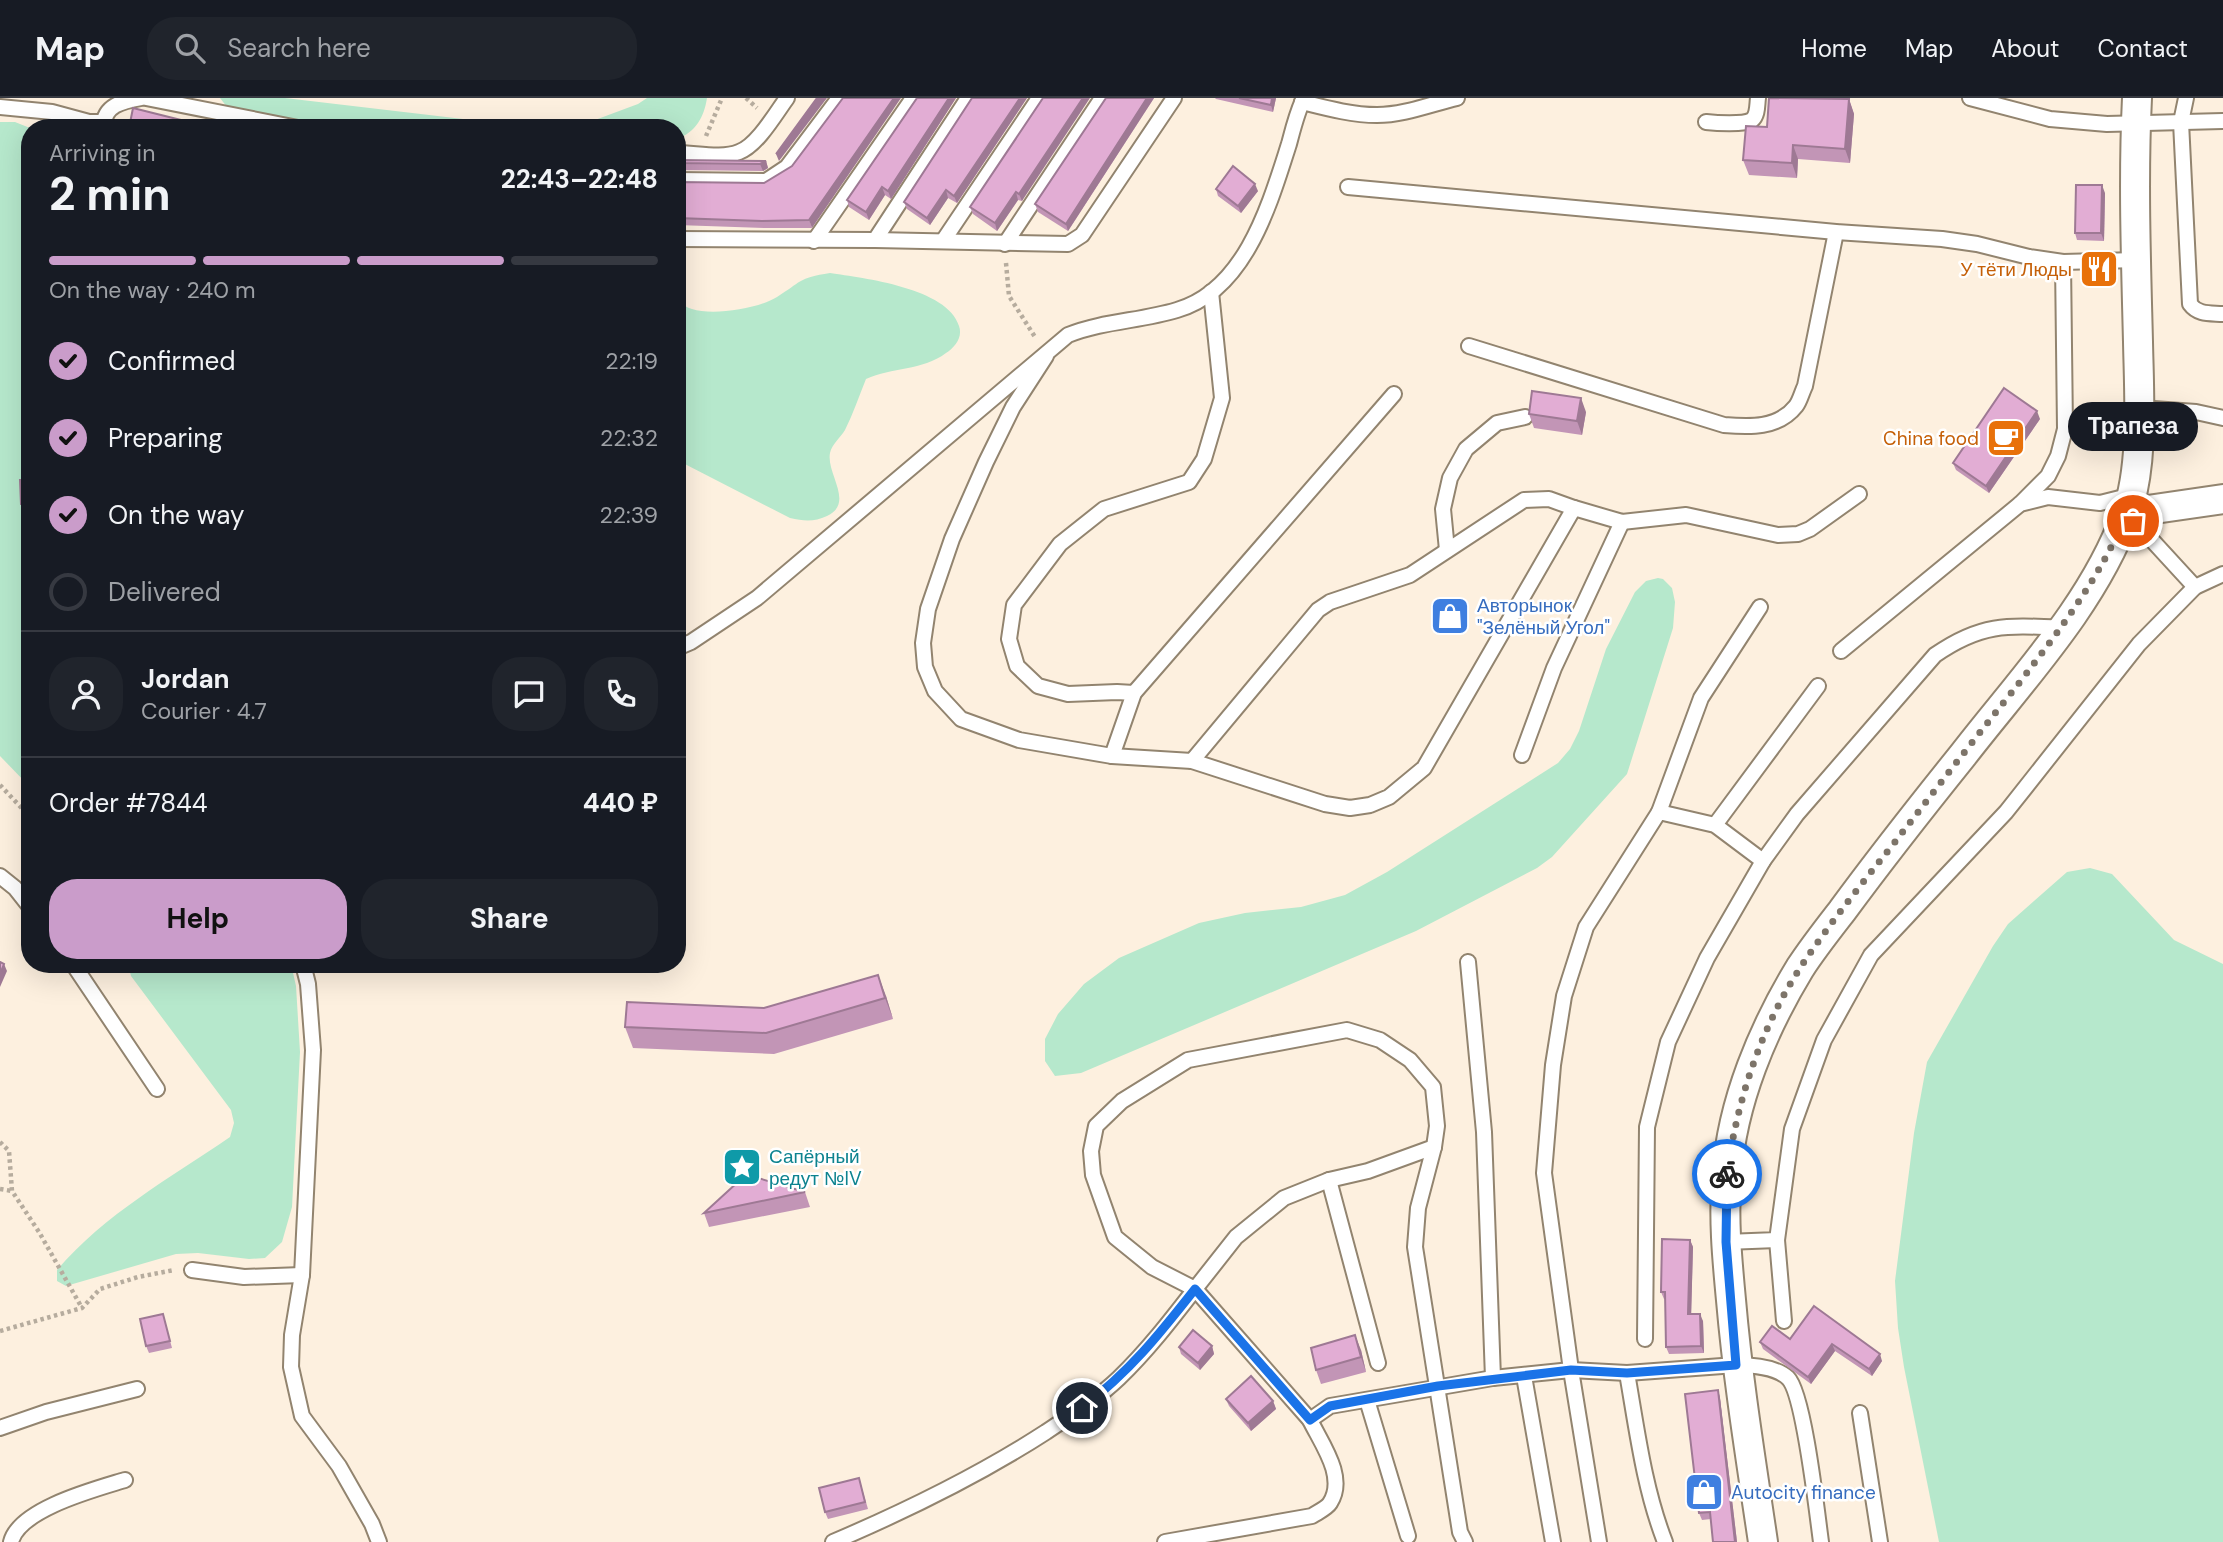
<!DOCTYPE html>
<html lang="en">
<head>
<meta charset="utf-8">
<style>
  body { margin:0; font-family:"DM Sans",sans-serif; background:#20242c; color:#f1f3f6; height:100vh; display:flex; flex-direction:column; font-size:26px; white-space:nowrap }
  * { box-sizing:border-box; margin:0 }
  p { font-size:23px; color:#9ea1a6 }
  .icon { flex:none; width:38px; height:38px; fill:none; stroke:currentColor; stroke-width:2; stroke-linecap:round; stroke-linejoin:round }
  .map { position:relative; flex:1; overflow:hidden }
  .side { position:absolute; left:21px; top:21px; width:665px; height:854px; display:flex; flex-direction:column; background:#171b24; border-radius:28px; box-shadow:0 7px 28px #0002 }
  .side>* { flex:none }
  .pin { position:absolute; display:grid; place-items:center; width:60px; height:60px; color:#fff; margin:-30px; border:4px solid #fff; border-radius:50%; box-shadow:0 2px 7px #0007 }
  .courier { position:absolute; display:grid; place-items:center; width:70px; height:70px; margin:-35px; border:5px solid #1a73e8; border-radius:50%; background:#fff; color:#222; box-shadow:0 2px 9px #0007 }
  .bubble { position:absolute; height:49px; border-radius:24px; background:#171b24; box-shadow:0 7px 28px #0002; font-size:23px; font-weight:700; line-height:49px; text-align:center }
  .summary em { font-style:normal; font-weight:700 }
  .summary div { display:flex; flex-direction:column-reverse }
  .summary { display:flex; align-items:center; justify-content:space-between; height:119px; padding:0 28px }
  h1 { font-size:46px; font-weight:700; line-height:52px }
  .bar { display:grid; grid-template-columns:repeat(4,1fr); gap:10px 7px; align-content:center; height:84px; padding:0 28px }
  .bar i { height:9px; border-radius:5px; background:#363941 }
  .bar .active { background:#ca9cca }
  .bar p { grid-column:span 4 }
  .line { display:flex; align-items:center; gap:18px; padding:0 28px; border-top:2px solid #363941 }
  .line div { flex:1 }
  .round { display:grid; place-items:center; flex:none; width:74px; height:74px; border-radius:28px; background:#20242c }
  ol { padding:0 28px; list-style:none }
  li { display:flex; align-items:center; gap:21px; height:77px }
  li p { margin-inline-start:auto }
  li .icon { padding:7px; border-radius:50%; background:#ca9cca; color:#111; stroke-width:4 }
  li:last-child { color:#9ea1a6 }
  li i { width:38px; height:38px; border:4px solid #363941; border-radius:50% }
  .primary-button { display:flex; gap:14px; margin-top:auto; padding:14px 28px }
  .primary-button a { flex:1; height:80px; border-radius:28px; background:#ca9cca; color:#111; font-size:28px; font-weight:700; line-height:80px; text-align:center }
  .primary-button a+a { background:#20242c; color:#f1f3f6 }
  header { display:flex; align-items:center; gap:42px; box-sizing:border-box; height:98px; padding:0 35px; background:#171b24; border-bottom:2px solid #363941 }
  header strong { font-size:33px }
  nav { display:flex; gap:38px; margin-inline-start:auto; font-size:24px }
  .search { width:490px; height:63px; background:#20242c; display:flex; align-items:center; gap:18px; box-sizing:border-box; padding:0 24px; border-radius:28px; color:#9ea1a6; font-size:26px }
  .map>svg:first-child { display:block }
  .green { fill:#b6e8cc }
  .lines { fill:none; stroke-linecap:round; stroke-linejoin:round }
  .lane-casing { stroke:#92846f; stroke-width:18 }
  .street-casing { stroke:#92846f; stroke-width:32 }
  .path { stroke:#b6ac9e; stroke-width:4.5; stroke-dasharray:3.5 3.5; stroke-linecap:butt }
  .lane { stroke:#fff; stroke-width:14 }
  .street { stroke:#fff; stroke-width:28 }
  .wall { fill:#c295b6 }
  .shaded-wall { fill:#9e7994 }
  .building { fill:#e2add4; stroke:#9e7994; stroke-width:2 }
  .done { stroke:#7d7469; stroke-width:7; stroke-dasharray:0 12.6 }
  .route { stroke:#1a73e8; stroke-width:9 }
  .labels { text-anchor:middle; stroke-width:5; stroke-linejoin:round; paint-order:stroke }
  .food-label { font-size:19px; fill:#c56008; stroke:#fff; text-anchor:end }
  .shop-label { font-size:19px; fill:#366cbe; stroke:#fff; text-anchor:start }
  .culture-label { font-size:19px; fill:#0d838f; stroke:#fff; text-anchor:start }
</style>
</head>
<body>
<header>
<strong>Map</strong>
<div class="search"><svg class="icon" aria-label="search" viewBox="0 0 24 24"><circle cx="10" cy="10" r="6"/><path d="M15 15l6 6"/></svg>Search here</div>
<nav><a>Home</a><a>Map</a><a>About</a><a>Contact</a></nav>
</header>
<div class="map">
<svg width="2223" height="1444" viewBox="0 0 2223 1444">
  <rect width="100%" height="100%" fill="#fdf0df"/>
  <g class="green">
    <path d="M 220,0 L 285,0 L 480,23 L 595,22 L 638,6 L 647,0 L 707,0 C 704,19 696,34 677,41 L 677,30 L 343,30 L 234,11 L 227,9 Z"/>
    <polygon points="0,24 15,24 30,30 30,689 0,658"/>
    <path d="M 830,175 C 863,180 948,190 959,228 C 963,239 955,249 946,255 C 922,273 892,269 866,281 C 859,298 853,316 845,332 C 840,340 832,346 830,355 C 826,376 855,405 827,418 C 814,424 804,423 790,420 L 677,362 L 677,203 C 682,206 687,210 692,211 C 712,218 758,211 777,199 C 801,184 798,180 830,175 Z"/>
    <polygon points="1658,480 1663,481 1672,490 1675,504 1673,530 1627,676 1552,759 1537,770 1416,833 1081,975 1055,978 1045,963 1045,941 1058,916 1084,886 1119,860 1199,825 1245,815 1301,809 1345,797 1387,774 1558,665 1570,651 1579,633 1606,551 1635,494 1646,483"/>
    <polygon points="2090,770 2112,776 2174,842 2223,866 2223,1444 1939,1444 1904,1269 1898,1230 1895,1183 1914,1035 1927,964 1993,848 2008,826 2067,774"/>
    <path d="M 128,866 L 291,866 L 296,888 L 300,954 L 292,1109 L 282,1144 L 265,1160 L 249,1161 L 198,1155 L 176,1156 L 66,1188 L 57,1183 L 57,1172 C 105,1116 170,1080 230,1039 L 234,1025 L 231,1012 L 131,878 Z"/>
  </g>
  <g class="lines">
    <g class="lane-casing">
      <g id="lane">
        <polyline points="146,0 298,30"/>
        <polyline points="1970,0 2050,21 2107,26 2223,23"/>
        <path d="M 2186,0 L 2181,24 L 2190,206 C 2198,217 2210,215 2223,216"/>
        <path d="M 1302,4 C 1326,10 1352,17 1377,17 C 1404,17 1431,6 1457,0"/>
        <polyline points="0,9 52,14 89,24 103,24"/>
        <path d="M 1706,24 C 1715,25 1744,27 1752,22 C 1758,17 1757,7 1758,0"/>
        <path d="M 104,30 C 102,7 124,3 141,0"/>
        <path d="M 677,55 C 696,55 722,61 739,54 C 757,48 776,15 787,0"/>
        <polyline points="677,82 766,83 787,69 839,0"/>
        <polyline points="1348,89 1836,134 1942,141 1977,146 2029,159 2063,164 2065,331 2058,358 2048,378 2020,406"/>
        <polyline points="677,141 875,142 1068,146 1082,137 1174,0"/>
        <polyline points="875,142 968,0"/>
        <polyline points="814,143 913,0"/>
        <polyline points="943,143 1039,0"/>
        <polyline points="1005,146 1102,0"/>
        <polyline points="2063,164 2136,162"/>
        <path d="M 1469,248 L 1724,327 C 1749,329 1778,331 1796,308 C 1800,303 1802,294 1805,288 L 1836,134"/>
        <polyline points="1046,258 1013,309 986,364 952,441 928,511 923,545 925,569 935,593 961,621 1019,642 1112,658 1192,663 1325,706 1350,710 1370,707 1389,699 1424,670 1574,410 1622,424 1686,417 1778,437 1798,436 1810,431 1859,396"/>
        <polyline points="2139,310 2196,314 2223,320"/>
        <polyline points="2127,415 2195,489"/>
        <polyline points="1447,452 1443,411 1450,380 1466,351 1497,325 1525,319"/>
        <path d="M 677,550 L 691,544 L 757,500 L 1068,237 C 1103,223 1141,223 1177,212 C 1246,192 1270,105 1289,46 C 1293,31 1297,14 1304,0"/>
        <polyline points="1841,553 2020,406 2048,399 2100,405 2132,397"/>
        <polyline points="1134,595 1117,594 1068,596 1038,588 1017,568 1009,541 1014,507 1060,446 1104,411 1189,384 1204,361 1222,300 1211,194"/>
        <polyline points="1522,657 1554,570 1622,424"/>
        <polyline points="1112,658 1134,595 1394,296"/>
        <polyline points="1192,663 1318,512 1330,504 1410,477 1524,402 1549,401 1574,410"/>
        <polyline points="1659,714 1701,600 1760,509"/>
        <polyline points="1715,727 1818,588"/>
        <polyline points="0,778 15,790 30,809"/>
        <polyline points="1468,864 1484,1034 1493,1280"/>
        <polyline points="73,866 157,991"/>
        <polyline points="303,866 308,886 313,952 302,1177 292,1237 291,1269 302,1318 339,1368 372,1426 379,1444"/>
        <polygon points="1347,932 1380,942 1410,962 1433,989 1437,1028 1434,1049 1368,1073 1329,1082 1284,1100 1236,1139 1195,1191 1152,1169 1115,1139 1093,1077 1091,1053 1096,1028 1122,1003 1188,962"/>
        <polyline points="1434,1049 1418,1110 1415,1149 1460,1434 1465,1444"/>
        <polyline points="1329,1082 1378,1265"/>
        <polyline points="1777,1142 1784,1223"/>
        <polyline points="1726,1144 1777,1142 1792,1031 1824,942 1871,857 2006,714 2139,546 2195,489 2223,476"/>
        <polyline points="192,1172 244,1179 302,1177"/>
        <path d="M 1645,1241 L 1647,1029 L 1668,944 L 1707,860 L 1763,763 L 1797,716 L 1935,557 C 1981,525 2007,527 2062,530"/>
        <path d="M 1627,1275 C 1637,1332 1644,1390 1665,1444"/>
        <polyline points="1524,1278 1553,1444"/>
        <polyline points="1367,1302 1408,1438"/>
        <polyline points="1860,1315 1880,1444"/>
        <polyline points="0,1330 46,1314 137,1291"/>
        <path d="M 11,1444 C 19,1411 96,1391 125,1382"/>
        <path d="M 833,1444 C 908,1412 978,1378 1046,1334 C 1071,1317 1097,1301 1119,1280 C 1147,1253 1171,1222 1195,1191 L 1310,1322 L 1330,1308 L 1493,1280 L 1571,1272 L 1627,1275 L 1736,1267 C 1751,1267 1776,1269 1788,1280 C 1804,1296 1817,1415 1821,1444"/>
        <path d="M 1165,1444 L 1312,1418 C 1318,1414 1327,1410 1330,1405 C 1347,1379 1321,1345 1310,1322"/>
        <polyline points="1599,1444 1571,1272 1544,1075 1553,967 1564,898 1586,829 1659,714 1715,727 1763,763"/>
      </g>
    </g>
    <g class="street-casing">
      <g id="street">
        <polyline points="2127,415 2223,401"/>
        <path d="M 1763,1444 C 1751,1363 1738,1283 1731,1202 C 1727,1160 1723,1118 1727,1076 C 1732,1004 1763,931 1800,870 C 1813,850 1828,831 1842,813 C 1881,760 1922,708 1963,657 C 2021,582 2093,507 2126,417 C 2144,368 2139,296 2138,244 C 2136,163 2133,81 2137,0"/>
      </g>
    </g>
    <g class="path">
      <polyline points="746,0 757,10"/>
      <polyline points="706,38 722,0"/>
      <polyline points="1006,165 1009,198 1035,239"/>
      <polyline points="0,687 30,719"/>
      <polyline points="0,1044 9,1053 12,1093 39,1134 82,1210"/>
      <polyline points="0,1091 12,1093"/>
      <polyline points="0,1233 82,1210 100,1191 138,1179 174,1172"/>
    </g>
    <use href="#lane" class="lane"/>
    <use href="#street" class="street"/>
  </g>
  <g class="wall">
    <polygon points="917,0 956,0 891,101 885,97 869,122 849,109 847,102"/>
    <polygon points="972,0 1027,0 957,105 948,100 930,127 907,111 904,104"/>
    <polygon points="1043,0 1022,103 1018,102 997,133 973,116 970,109"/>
    <polygon points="1106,0 1154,0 1068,133 1038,114 1035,106"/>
    <polygon points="1215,0 1276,0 1273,14 1216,1"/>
    <polygon points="1849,1 1854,16 1850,65 1798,61 1797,80 1749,77 1743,62 1767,29"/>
    <polygon points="677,62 766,63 768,70 763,73 677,72"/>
    <polygon points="792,68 812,130 764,130 677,127 677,84 764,85"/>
    <polygon points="1216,91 1258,93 1241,115 1218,98"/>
    <polygon points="2105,95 2104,143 2077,142 2075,135"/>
    <polygon points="1586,314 1582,337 1534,330 1529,316"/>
    <polygon points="2040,321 1989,395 1956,372 1953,365"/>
    <polygon points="30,382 30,413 24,413 21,406"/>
    <polygon points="886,898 893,921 774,956 633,950 625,929 764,910"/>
    <polygon points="805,1094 810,1109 709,1129 704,1115"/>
    <polygon points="1690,1142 1693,1149 1691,1216 1703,1223 1704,1255 1669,1256 1666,1249 1666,1201 1664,1201 1661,1194"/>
    <polygon points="1814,1208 1882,1263 1872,1278 1835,1253 1811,1286 1763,1251 1760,1244 1790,1241"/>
    <polygon points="163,1216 172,1250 149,1255 146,1248"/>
    <polygon points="1212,1248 1214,1256 1200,1272 1181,1256 1179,1249"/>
    <polygon points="1361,1252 1366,1274 1321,1286 1316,1272"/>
    <polygon points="1718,1292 1720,1300 1737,1444 1713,1444 1711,1421 1702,1422 1699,1415"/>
    <polygon points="1226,1301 1273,1303 1276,1311 1251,1333 1229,1308"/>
    <polygon points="859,1380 868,1411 828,1421 825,1414"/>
  </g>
  <g class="shaded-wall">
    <polygon points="819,0 827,0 779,63 776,56"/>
    <polygon points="894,0 901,0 812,130 809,122"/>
    <polygon points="949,0 956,0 891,101 888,93"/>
    <polygon points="1020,0 1027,0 957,105 954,98"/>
    <polygon points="1083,0 1090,0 1022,103 1019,96"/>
    <polygon points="1147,0 1154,0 1068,133 1066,126"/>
    <polygon points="1272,0 1276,0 1273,14 1271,7"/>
    <polygon points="1849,1 1854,16 1850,65 1845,51"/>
    <polygon points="1793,47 1798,61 1797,80 1792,65"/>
    <polygon points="766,63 768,70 763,73 760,66"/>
    <polygon points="1255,86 1258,93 1241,115 1238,108"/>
    <polygon points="2102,87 2105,95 2104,143 2101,135"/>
    <polygon points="882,89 885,97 869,122 866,114"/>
    <polygon points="946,92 948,100 930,127 927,120"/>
    <polygon points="1016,94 1018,102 997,133 995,125"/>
    <polygon points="1581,300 1586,314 1582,337 1577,323"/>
    <polygon points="2037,313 2040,321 1989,395 1986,388"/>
    <polygon points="4,866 7,873 0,889 0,876"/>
    <polygon points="878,877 886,898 893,921 885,900"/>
    <polygon points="1690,1142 1693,1149 1691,1223 1688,1216"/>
    <polygon points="1700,1216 1703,1223 1704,1255 1701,1248"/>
    <polygon points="1355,1237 1361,1252 1366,1274 1361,1259"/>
    <polygon points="1832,1246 1835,1253 1811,1286 1808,1279"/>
    <polygon points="1212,1248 1214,1256 1200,1272 1198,1265"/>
    <polygon points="1880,1256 1882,1263 1872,1278 1869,1271"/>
    <polygon points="1718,1292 1720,1300 1737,1444 1735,1444"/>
    <polygon points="1273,1303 1276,1311 1251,1333 1248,1325"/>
  </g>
  <g class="building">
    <polygon points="817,0 819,0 776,56"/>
    <polygon points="843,0 894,0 809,122 762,123 677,120 677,84 764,85 792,68"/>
    <polygon points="917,0 949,0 888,93 882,89 866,114 847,102"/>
    <polygon points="972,0 1020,0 954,98 946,92 927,120 904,104"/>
    <polygon points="1043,0 1083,0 1019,96 1016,94 995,125 970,109"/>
    <polygon points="1106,0 1147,0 1066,126 1035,106"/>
    <polygon points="1239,0 1272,0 1271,7"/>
    <polygon points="1769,0 1849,1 1845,51 1793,47 1792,65 1743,62 1746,28 1767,29"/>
    <polygon points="133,10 213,30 129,30"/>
    <polygon points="677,62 766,63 760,66 677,65"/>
    <polygon points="1233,68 1255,86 1238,108 1216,91"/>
    <polygon points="2076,87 2102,87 2101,135 2075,135"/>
    <polygon points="2004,290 2037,313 1986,388 1953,365"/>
    <polygon points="1532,293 1581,300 1577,323 1529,316"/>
    <polygon points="20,382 30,382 30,405 21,406"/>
    <polygon points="0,864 4,866 0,876"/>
    <polygon points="878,877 885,900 766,935 625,929 627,904 764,910"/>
    <polygon points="758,1080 805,1094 704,1115 739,1083"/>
    <polygon points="1662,1141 1690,1142 1688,1216 1700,1216 1701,1248 1666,1249 1665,1194 1661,1194"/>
    <polygon points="1814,1208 1880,1256 1869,1271 1832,1246 1808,1279 1760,1244 1772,1228 1790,1241"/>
    <polygon points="163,1216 170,1243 146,1248 140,1221"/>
    <polygon points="1193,1232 1212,1248 1198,1265 1179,1249"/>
    <polygon points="1355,1237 1361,1259 1316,1272 1311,1250"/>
    <polygon points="1251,1278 1273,1303 1248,1325 1226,1301"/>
    <polygon points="1718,1292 1735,1444 1713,1444 1710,1414 1699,1415 1685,1296"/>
    <polygon points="859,1380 865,1404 825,1414 819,1390"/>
  </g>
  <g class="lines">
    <path class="done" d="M 1727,1076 C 1737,1002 1761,929 1802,867 C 1830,825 1863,784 1895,744 C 1935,692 1975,640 2016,589 C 2059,533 2100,480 2127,415 L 2133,423"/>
    <path class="route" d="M 1082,1310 C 1130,1273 1158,1238 1195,1191 L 1310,1322 L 1330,1308 L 1438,1288 L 1571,1272 L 1627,1275 L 1736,1267 L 1726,1144 L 1727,1076"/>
  </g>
  <defs>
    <g id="restaurant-square" transform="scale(2.0125)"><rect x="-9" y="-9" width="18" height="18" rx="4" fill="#e8710a" stroke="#fff"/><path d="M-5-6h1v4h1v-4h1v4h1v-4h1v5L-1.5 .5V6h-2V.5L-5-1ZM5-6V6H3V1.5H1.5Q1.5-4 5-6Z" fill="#fff"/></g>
    <g id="cafe-square" transform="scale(2.0125)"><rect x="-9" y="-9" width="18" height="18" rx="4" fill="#e8710a" stroke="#fff"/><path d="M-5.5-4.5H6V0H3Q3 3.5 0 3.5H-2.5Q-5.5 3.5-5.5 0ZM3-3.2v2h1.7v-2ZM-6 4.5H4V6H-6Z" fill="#fff"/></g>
    <g id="shop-square" transform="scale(2.0125)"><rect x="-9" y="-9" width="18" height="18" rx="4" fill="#3f7fe0" stroke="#fff"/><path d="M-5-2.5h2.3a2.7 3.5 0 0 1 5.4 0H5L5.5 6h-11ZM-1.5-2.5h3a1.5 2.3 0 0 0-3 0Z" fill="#fff"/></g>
    <g id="sight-square" transform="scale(2.0125)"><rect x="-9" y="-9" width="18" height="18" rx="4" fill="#0f9aa8" stroke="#fff"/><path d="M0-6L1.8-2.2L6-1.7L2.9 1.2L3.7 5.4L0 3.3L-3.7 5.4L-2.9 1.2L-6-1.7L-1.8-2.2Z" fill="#fff"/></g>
  </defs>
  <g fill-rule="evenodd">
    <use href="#restaurant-square" x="2099" y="171"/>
    <use href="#cafe-square" x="2006" y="340"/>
    <use href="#shop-square" x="1450" y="518"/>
    <use href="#sight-square" x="742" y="1069"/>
    <use href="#shop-square" x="1704" y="1394"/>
  </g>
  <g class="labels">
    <g class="food-label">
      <text x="2072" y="178">У тёти Люды</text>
      <text x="1979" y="347">China food</text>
    </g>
    <g class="shop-label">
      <text x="1477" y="514">Авторынок<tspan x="1477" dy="22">"Зелёный Угол"</tspan></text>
      <text x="1731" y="1401">Autocity finance</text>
    </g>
    <g class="culture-label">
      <text x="769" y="1065">Сапёрный<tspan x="769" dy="22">редут №IV</tspan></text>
    </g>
  </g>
</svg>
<div class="pin" style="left:2133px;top:423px;background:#ea580c"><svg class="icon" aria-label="bag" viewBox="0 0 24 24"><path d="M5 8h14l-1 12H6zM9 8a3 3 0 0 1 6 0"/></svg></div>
<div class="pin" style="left:1082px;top:1310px;background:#1f2937"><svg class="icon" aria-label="home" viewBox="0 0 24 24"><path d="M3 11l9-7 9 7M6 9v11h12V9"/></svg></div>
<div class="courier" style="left:1727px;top:1076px"><svg class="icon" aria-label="bike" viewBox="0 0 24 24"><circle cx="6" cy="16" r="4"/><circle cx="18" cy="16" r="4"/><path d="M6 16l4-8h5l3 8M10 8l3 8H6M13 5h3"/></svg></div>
<div class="bubble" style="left:2068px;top:304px;width:130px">Трапеза</div>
<section class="side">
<div class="summary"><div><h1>2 min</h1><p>Arriving in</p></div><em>22:43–22:48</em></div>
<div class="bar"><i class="active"></i><i class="active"></i><i class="active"></i><i></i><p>On the way · 240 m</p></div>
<ol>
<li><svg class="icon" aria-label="check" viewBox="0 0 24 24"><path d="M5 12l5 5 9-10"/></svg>Confirmed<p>22:19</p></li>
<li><svg class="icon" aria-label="check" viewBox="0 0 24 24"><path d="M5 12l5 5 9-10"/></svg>Preparing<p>22:32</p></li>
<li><svg class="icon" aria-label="check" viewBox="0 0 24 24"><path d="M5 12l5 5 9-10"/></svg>On the way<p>22:39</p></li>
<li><i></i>Delivered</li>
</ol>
<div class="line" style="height:126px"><a class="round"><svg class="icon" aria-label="person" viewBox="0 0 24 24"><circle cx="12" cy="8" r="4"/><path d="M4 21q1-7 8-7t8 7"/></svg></a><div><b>Jordan</b><p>Courier · 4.7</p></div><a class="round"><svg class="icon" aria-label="chat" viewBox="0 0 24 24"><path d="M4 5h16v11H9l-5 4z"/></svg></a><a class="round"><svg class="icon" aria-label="phone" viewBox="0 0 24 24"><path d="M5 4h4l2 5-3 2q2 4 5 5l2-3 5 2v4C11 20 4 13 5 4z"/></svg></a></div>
<div class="line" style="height:91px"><div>Order #7844</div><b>440 ₽</b></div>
<div class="primary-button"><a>Help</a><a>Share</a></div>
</section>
</div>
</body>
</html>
